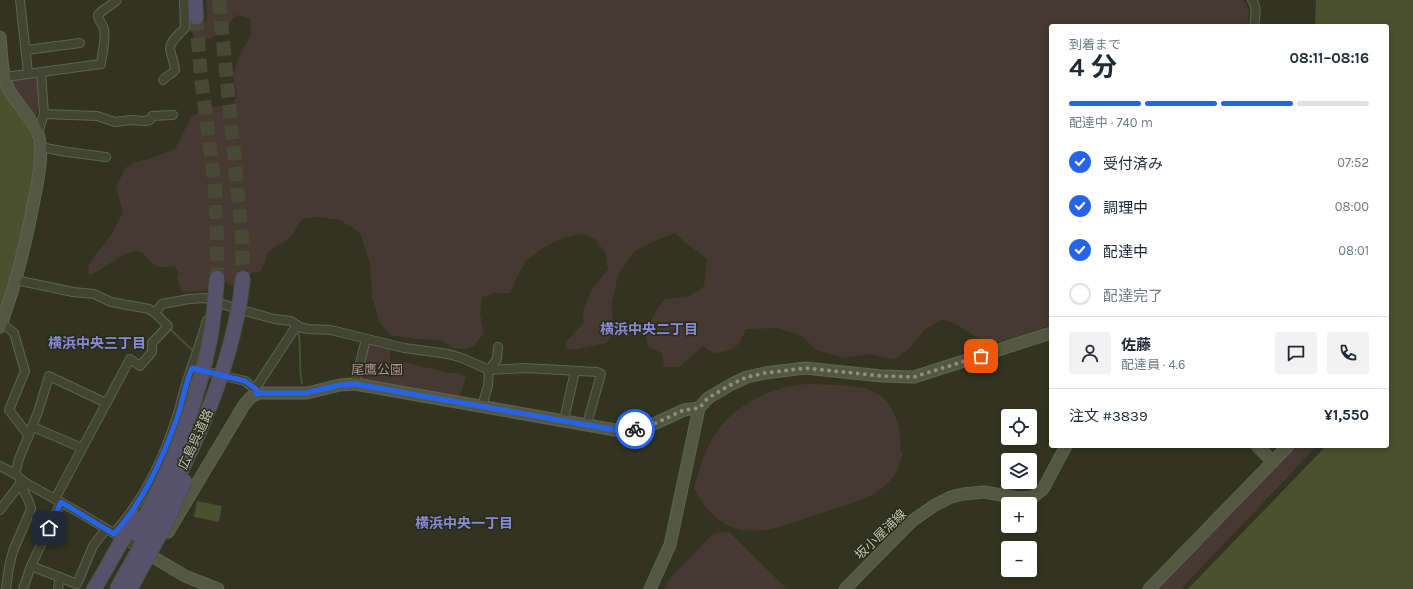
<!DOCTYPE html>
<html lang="ja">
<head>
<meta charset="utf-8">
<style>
  body { margin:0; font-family:Karla,"Noto Sans JP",sans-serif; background:#f2f2f3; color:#1f2937; height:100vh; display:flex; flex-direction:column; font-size:15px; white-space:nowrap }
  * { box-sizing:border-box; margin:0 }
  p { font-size:13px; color:#747a83 }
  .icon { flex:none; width:22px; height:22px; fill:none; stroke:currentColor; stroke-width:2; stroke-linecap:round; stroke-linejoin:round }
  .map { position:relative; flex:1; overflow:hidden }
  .side { position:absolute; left:1049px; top:24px; width:340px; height:424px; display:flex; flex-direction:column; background:#fff; border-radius:4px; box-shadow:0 2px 6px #0003 }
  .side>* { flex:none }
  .fabs { position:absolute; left:1001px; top:409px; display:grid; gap:8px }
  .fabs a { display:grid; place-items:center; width:36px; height:36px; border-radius:4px; background:#fff; box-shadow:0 2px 6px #0003; font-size:20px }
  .pin { position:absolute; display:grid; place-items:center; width:34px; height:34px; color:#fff; margin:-17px; border-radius:8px; box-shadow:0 2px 6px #0006 }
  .courier { position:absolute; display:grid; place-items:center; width:40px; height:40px; margin:-20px; border:3px solid #2563eb; border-radius:50%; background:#fff; color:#222; box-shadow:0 1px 5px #0007 }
  .overview em { font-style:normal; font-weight:700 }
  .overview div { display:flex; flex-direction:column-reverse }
  .overview { display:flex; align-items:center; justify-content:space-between; height:68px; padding:0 20px }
  h1 { font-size:26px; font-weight:700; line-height:30px }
  .bar { display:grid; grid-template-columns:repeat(4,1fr); gap:6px 4px; align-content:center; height:48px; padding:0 20px }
  .bar i { height:5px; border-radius:3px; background:#e0e1e3 }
  .bar .on { background:#2563eb }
  .bar p { grid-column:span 4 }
  .line { display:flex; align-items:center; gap:10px; padding:0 20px; border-top:1px solid #e0e1e3 }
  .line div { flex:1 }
  .round { display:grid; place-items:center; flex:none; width:42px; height:42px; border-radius:4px; background:#f2f2f3 }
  ol { padding:0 20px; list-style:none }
  li { display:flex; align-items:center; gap:12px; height:44px }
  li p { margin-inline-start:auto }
  li .icon { padding:4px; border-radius:50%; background:#2563eb; color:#fff; stroke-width:4 }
  li:last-child { color:#747a83 }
  li i { width:22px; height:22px; border:2px solid #e0e1e3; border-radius:50% }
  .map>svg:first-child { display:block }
  .green { fill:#463931 }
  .water { fill:#4b502e }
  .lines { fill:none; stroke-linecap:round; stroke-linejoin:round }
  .stream { stroke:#4b502e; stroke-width:2 }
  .highway-tunnel { stroke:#474936; stroke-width:14; stroke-dasharray:14 7; stroke-linecap:butt }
  .street-casing { stroke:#616352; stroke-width:10 }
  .secondary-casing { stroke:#616352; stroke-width:13 }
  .highway-casing { stroke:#4e503f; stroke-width:16 }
  .street { stroke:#434534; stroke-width:8 }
  .secondary { stroke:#545843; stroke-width:11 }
  .highway { stroke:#56526b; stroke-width:14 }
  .highway-bridge-casing { stroke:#4e503f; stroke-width:16; stroke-linecap:butt }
  .highway-bridge { stroke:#56526b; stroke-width:14 }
  .done { stroke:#8e907d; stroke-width:4; stroke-dasharray:0 7.2 }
  .route { stroke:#2563eb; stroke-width:5 }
  .labels { text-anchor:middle; stroke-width:3; stroke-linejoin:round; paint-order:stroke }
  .park-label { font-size:13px; fill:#ac8e94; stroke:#282a1a }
  .street-label { font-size:13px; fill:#bfc2ae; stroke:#282a1a }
  .neighbourhood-label { font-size:14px; font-weight:bold; fill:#898ad7; stroke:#282a1a }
</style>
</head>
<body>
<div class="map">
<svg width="1413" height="589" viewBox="0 0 1413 589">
  <rect width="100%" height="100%" fill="#323421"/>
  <g class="green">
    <path d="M 206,0 L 1242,0 C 1251,6 1249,16 1247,26 L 1051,26 L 1050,325 L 1017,338 L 987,344 L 959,326 L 943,319 L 924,330 L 911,347 L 895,359 L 867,354 L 845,358 L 816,350 L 802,336 L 777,328 L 746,329 C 737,350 735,350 713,353 L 703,346 L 679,367 L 664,367 L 662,353 L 648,347 L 645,332 L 656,311 L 665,299 L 689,297 L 704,286 L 707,259 C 696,250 685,243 675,233 L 654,241 L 634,252 L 618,275 L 612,304 L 613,331 L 607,343 L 578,349 L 567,349 L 565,343 L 584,323 L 583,311 L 591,291 L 608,269 L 606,254 L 596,240 L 584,234 L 562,238 L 543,248 L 526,261 L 518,275 L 510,293 L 494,293 L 482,297 L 480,314 L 484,333 L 474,346 L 465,349 L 454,348 L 440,340 L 418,339 L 390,335 L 380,323 L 372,297 L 370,264 L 360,233 L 340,220 L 318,217 L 302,219 L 290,238 L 269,251 L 261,271 L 249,274 L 240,274 L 235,287 L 224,282 L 221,273 L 210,274 L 207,291 L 181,291 L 177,277 L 179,272 L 174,266 C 155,269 154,266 143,253 C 140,252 136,251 133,252 C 117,255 105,270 89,275 L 88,267 L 96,254 L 112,234 L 123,212 L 116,188 L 125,168 L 138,161 L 149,159 L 175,149 L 191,117 L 204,108 L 232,105 L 237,96 L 233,74 L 240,54 L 251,36 L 250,18 L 237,15 L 213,38 L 195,40 L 190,26 L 207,21 Z"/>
    <path d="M 39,73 L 42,103 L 38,104 C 36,110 39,115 35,120 L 8,84 L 12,77 Z"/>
    <polygon points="368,342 390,347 390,361 394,362 404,362 449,373 457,373 466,377 459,399 358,383"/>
    <path d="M 807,384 C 821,384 836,385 850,386 C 856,387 863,387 868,389 C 892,397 903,426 900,450 L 903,452 C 895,493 863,500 828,511 C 811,517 793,522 775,528 C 735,537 713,524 694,488 C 699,471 703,455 712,439 C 731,406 770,387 807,384 Z"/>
    <polygon points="1293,446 1317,446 1181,589 1157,589 1243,501"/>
    <polygon points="729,532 787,589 664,589 670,578 714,533"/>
  </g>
  <g class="water">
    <polygon points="1316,0 1413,0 1413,589 1188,589 1326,446 1387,446 1387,26 1315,26"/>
    <path d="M 0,83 C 8,102 25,116 31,135 C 38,155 32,176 29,196 C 22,234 13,271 0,308 Z"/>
    <polygon points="197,501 222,506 219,522 194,517"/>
  </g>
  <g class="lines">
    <g class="stream">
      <polyline points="169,328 194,352"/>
      <path d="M 298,330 C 302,347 298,366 302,383"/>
    </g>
    <g class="highway-tunnel">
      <polyline points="219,0 242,236 243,278"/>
      <polyline points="196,17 201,77 215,188 217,239 217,278"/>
    </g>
    <g class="street-casing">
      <g id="street">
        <polyline points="20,0 28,73"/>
        <path d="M 1252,0 C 1258,7 1255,18 1254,26"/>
        <polyline points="26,50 80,43"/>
        <path d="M 5,77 L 101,64 C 102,54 106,40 104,29 C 103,24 98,21 98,15 C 103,9 111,6 117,0"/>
        <path d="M 163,80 C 166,75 172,75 175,70 C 175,64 170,53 170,48 C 171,40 180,33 185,28 L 184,0"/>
        <polyline points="44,114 97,116 115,122 131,120 145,121 150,120 152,116 173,115"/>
        <polyline points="38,133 44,114 41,72"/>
        <polyline points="40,147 67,152 106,157"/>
        <polyline points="16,280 73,292 94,294 111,302 149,309 155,313 168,326 152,343 152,352 140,366 130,359 55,499"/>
        <polyline points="155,313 162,304 189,299 205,298 231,307 274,319 291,321 299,327 308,329 331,330 404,348 448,354 462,358 489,370 525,368 597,372 601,374 587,424"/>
        <polyline points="2,323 14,333 25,371 9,410 29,436"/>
        <polyline points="200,370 245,381 255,389"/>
        <polyline points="355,384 366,339"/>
        <polyline points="257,394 255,389 297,325"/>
        <polyline points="482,406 488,386 489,370 497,359 498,347"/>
        <polyline points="564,420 575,371"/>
        <polyline points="33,427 82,448"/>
        <polyline points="0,466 15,474 26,483 80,513 142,550"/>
        <polyline points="15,474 19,459 38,412 49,376 106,403"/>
        <polyline points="0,510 20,484"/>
        <path d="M 114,533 C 143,501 164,458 177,416 C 182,402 184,388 189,375 C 195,356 202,339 207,320"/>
        <polyline points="31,566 77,584 93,546 106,529"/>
        <path d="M 6,589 L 9,567 L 13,551 L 31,509 C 30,498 20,490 20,479"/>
        <polyline points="23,589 31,566 61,502"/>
        <polyline points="58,589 60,577"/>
      </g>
    </g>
    <g class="secondary-casing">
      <g id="secondary">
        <path d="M 0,37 C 2,54 1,72 8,88 C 16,104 32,117 38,134 C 44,153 38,181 34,200 C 26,243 16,285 0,327"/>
        <polyline points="1257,446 1273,462"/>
        <polyline points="168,532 244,405 251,397 259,393 307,393 340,385 355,384 621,431 645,428 684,410 699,408"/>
        <polyline points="153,557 185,576 218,589"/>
        <polyline points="650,589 670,545 699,408 708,398 732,384 747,377 765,373 805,368 882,376 914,377 1051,333"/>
        <polyline points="845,589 912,521 935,505 951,497 963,494 984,492 1019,498 1033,497 1043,489 1066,446"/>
        <polyline points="1149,589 1288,446"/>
      </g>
    </g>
    <g class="highway-casing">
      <g id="highway">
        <polyline points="195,0 196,17"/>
        <polyline points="94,589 107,567"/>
      </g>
    </g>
    <use href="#street" class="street"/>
    <use href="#secondary" class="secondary"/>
    <use href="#highway" class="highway"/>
    <g class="highway-bridge-casing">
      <g id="highway-bridge">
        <path d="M 136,534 C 169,474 197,407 210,339 C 214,319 215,298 217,278"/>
        <polyline points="107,567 135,517"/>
        <path d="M 117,589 C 171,492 231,391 243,278"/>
        <polyline points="130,589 167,521 185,481"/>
      </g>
    </g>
    <use href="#highway-bridge" class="highway-bridge"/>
  </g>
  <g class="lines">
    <polyline class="done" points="635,429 645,428 684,410 699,408 708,398 732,384 747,377 765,373 806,368 882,376 914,377 981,356"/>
    <path class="route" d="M 49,528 L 61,502 L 114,534 C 144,501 162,459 177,418 C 183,401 185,384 192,368 L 245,381 L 256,389 L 257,394 L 260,393 L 306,393 L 340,385 L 355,384 L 621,431 L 635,429"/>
  </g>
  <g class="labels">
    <g class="park-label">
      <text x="377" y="374">尾鷹公園</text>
    </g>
    <g class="street-label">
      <text transform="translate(195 439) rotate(-65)" y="5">広島呉道路</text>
      <text transform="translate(880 534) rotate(-44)" y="5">坂小屋浦線</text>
    </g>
    <g class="neighbourhood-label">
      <text x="649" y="334">横浜中央二丁目</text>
      <text x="97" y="348">横浜中央三丁目</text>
      <text x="464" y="528">横浜中央一丁目</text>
    </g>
  </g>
</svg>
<div class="fabs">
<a><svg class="icon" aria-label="locate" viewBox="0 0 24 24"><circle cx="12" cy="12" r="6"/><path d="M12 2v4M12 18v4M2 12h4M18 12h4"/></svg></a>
<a><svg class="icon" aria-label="layers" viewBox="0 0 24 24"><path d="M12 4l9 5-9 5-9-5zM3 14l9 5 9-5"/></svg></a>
<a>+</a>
<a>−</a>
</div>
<div class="pin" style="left:981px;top:356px;background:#ea580c"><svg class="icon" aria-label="bag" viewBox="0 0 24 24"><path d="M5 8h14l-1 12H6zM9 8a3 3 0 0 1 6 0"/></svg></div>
<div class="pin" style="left:49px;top:528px;background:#1f2937"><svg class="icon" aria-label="home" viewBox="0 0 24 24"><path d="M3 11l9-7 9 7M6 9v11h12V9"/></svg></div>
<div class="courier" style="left:635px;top:429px"><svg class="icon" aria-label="bike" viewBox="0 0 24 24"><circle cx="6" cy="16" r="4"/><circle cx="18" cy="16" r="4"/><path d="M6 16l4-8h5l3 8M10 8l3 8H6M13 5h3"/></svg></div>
<section class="side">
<div class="overview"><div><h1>4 分</h1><p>到着まで</p></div><em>08:11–08:16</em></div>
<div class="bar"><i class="on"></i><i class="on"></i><i class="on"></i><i></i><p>配達中 · 740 m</p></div>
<ol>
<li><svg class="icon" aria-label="check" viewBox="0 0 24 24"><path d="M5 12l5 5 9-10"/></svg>受付済み<p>07:52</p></li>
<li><svg class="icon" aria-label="check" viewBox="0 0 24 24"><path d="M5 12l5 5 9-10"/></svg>調理中<p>08:00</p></li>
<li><svg class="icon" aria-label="check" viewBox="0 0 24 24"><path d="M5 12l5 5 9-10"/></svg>配達中<p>08:01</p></li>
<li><i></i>配達完了</li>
</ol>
<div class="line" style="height:72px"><a class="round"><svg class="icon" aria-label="person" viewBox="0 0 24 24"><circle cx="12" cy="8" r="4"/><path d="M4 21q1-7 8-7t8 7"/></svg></a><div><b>佐藤</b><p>配達員 · 4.6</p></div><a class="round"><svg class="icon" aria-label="chat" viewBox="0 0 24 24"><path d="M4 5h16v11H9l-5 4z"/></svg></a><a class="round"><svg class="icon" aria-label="phone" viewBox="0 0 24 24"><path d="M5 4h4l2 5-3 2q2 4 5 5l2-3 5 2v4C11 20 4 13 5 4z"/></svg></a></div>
<div class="line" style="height:52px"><div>注文 #3839</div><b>¥1,550</b></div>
</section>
</div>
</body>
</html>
